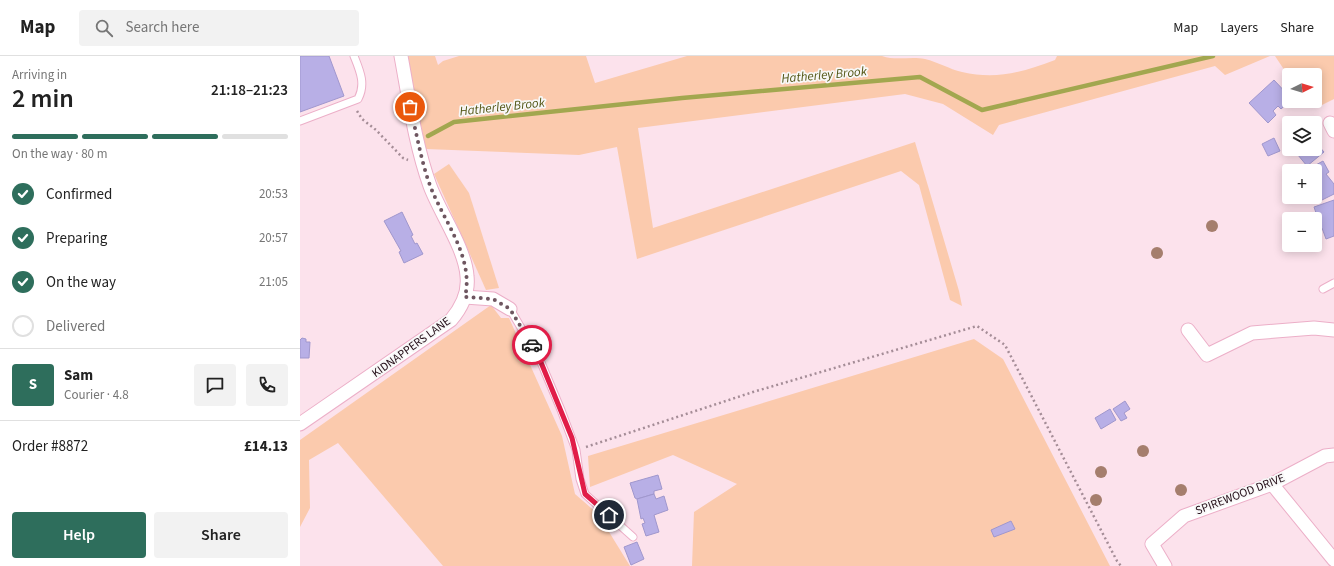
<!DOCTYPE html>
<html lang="en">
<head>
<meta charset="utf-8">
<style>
  body { margin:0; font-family:"Source Sans 3",sans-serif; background:#f2f2f2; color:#222; height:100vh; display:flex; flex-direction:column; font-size:15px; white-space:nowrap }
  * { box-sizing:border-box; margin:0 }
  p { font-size:13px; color:#767676 }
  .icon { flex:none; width:22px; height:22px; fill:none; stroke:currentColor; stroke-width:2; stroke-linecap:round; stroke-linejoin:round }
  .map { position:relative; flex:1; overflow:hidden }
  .sheet { display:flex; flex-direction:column; background:#fff; width:300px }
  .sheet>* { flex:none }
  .needle { width:26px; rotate:85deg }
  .fabs { position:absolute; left:982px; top:12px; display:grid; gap:8px }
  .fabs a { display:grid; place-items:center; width:40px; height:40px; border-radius:4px; background:#fff; box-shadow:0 2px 10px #0003; font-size:20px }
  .pin { position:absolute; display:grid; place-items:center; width:34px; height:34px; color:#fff; margin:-17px; border:2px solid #fff; border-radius:50%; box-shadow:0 1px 4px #0007 }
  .courier { position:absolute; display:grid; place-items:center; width:40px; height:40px; margin:-20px; border:3px solid #e11d48; border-radius:50%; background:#fff; color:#222; box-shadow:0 1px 5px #0007 }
  .headline em { font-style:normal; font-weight:600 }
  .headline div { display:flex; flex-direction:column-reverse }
  .headline { display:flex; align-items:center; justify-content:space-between; height:68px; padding:0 12px }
  h1 { font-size:26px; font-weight:600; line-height:30px }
  .bar { display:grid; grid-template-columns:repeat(4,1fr); gap:6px 4px; align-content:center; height:48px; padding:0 12px }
  .bar i { height:5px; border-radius:3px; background:#e0e0e0 }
  .bar .selected { background:#2e6e5c }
  .bar p { grid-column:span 4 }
  .line { display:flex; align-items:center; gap:10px; padding:0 12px; border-top:1px solid #e0e0e0 }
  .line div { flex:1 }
  .round { display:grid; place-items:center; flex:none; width:42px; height:42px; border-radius:4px; background:#f2f2f2 }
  ol { padding:0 12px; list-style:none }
  li { display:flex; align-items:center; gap:12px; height:44px }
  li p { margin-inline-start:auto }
  li .icon { padding:4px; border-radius:50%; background:#2e6e5c; color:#fff; stroke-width:4 }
  li:last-child { color:#767676 }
  li i { width:22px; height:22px; border:2px solid #e0e0e0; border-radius:50% }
  .primary-button { display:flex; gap:8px; margin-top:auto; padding:8px 12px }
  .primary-button a { flex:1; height:46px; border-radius:4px; background:#2e6e5c; color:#fff; font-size:16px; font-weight:600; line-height:46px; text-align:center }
  .primary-button a+a { background:#f2f2f2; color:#222 }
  header { display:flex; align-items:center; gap:24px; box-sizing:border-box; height:56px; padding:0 20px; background:#fff; border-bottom:1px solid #e0e0e0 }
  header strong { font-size:19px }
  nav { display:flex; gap:22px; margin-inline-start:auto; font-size:14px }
  .search { width:280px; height:36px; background:#f2f2f2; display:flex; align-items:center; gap:10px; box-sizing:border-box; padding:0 14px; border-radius:4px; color:#767676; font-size:15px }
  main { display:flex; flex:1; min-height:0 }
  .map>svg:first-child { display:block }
  .green { fill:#fbcaad }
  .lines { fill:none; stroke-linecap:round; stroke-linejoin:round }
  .stream { stroke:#a2a74f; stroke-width:4.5 }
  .building { fill:#b8afe6; stroke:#a097cd }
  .service-casing { stroke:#ecafc8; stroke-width:9 }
  .minor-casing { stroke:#ecafc8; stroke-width:15 }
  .path { stroke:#a58d97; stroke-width:2.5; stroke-dasharray:2 3; stroke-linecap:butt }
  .service { stroke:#fff; stroke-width:7 }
  .minor { stroke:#fff; stroke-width:13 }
  .tree { fill:#a57e6d }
  .done { stroke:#6e5660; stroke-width:4; stroke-dasharray:0 7.2 }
  .route { stroke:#e11d48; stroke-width:5 }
  .labels { text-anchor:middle; stroke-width:3.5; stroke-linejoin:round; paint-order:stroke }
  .street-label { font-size:12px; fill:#210b15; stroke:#f8f8f8 }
  .water-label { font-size:13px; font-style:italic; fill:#535615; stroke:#f8f8f8 }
</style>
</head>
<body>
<header>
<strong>Map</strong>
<div class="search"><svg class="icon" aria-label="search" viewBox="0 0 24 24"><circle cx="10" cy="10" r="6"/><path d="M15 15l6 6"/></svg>Search here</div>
<nav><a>Map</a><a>Layers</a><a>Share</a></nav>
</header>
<main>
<section class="sheet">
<div class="headline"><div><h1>2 min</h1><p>Arriving in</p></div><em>21:18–21:23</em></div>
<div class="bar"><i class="selected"></i><i class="selected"></i><i class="selected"></i><i></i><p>On the way · 80 m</p></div>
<ol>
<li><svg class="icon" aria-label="check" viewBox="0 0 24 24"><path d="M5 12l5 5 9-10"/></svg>Confirmed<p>20:53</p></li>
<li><svg class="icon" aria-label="check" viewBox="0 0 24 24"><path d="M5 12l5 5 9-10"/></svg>Preparing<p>20:57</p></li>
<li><svg class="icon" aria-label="check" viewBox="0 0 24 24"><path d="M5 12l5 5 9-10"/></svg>On the way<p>21:05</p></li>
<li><i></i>Delivered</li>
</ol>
<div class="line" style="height:72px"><b class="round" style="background:#2e6e5c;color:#fff">S</b><div><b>Sam</b><p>Courier · 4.8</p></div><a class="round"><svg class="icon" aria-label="chat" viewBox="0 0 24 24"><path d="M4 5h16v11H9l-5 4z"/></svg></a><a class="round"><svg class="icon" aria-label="phone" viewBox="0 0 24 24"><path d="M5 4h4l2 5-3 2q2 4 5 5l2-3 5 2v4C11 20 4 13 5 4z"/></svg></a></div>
<div class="line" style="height:52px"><div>Order #8872</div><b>£14.13</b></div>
<div class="primary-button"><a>Help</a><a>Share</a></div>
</section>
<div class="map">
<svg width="1034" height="510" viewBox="0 0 1034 510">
  <rect width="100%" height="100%" fill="#fce2ec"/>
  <g class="green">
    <path d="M 106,0 L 135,0 L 138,9 L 143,5 L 159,0 L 286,0 L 295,27 L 387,0 L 582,0 C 596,5 611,0 625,3 C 638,6 649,13 662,16 C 697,24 723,16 755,4 L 757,0 L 970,0 L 925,19 L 915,10 L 699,69 L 693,79 L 643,48 L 605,38 L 338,72 L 353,172 L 615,86 L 659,235 L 662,250 L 650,244 L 619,129 L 601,115 L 337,203 L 317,91 L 279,99 L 126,93 Z"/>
    <polygon points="975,0 1034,0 1034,43 1022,49 1015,45 1015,19 989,19 989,21"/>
    <polygon points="149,108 169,137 199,232 186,234 134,118"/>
    <polygon points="191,249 201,262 209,262 262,380 275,438 298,458 330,510 143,510 38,387 9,404 10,452 0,471 0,384"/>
    <polygon points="674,283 703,303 810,510 392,510 394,456 437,428 373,399 290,431 288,400"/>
  </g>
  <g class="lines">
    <polyline class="stream" points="128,80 154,66 382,42 620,21 682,54 913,0"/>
  </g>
  <g class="building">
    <polygon points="0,0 29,0 44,40 0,56"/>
    <polygon points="974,24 989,40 990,45 981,53 978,50 973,55 976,59 968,67 949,47"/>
    <polygon points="974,82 980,95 968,100 962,88"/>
    <polygon points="1017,88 1024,96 1007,110 993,93 1015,93 1015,89"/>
    <polygon points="1023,105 1029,116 1026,118 1034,128 1034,138 1016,147 1013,141 1015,141 1015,115 1005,115"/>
    <polygon points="1034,144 1034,180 1026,183 1022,172 1015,175 1015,163 1011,163 1010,160 1016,157 1014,151"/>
    <polygon points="102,156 113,179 111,180 115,188 117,187 123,198 104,207 99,196 101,195 84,165"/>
    <polygon points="2,282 6,283 6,286 10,286 9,302 0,302 0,284"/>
    <polygon points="825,345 830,353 824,357 827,362 821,365 813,353"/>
    <polygon points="810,353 816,364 801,373 795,362"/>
    <polygon points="358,419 362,433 354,435 354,438 337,443 335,442 330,427"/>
    <polygon points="354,438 356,443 364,440 368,454 354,459 359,476 346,480 342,468 345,467 343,462 341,463 337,443"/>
    <polygon points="711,465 715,473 694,481 691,474"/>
    <polygon points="337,486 344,503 331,509 324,491"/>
  </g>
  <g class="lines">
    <g class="service-casing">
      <g id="service">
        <path d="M 0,65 L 58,43 C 66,28 60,15 54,0"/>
        <polyline points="1023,233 1034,227"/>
        <polyline points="210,253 240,304 261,354 276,394 280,423 285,438 333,481"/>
      </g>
    </g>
    <g class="minor-casing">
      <g id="minor">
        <polyline points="1030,67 1034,75"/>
        <polyline points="165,241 193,243 210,253"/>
        <polyline points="888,274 907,299 952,277 1014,272 1034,274"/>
        <path d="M 0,368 L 151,264 C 162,251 169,237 167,220 C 165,192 140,157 130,130 C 115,88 109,43 101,0"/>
        <polyline points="972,428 1034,504"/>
        <polyline points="865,510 852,488 884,460 972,428 1025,400 1034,399"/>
      </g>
    </g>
    <g class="path">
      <polyline points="57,55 62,63 76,74 103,102 108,104"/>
      <polyline points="286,391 453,336 677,270 705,289 817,505 821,510"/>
    </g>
    <use href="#service" class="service"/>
    <use href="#minor" class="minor"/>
  </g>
  <g class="tree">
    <circle cx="912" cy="170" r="6"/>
    <circle cx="857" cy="197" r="6"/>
    <circle cx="843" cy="395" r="6"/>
    <circle cx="801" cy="416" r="6"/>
    <circle cx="881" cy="434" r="6"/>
    <circle cx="796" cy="444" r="6"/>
  </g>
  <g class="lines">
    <path class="done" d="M 110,51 C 117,78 121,106 131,132 C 145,167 174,202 165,241 L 193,243 L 210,253 L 232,289"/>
    <polyline class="route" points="232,289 240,304 272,382 285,438 309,459"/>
  </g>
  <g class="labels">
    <g class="street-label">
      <text transform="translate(111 291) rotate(-36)" y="4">KIDNAPPERS LANE</text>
      <text transform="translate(940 438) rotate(-21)" y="4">SPIREWOOD DRIVE</text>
    </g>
    <g class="water-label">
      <text transform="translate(524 18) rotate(-5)" y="5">Hatherley Brook</text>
      <text transform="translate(202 50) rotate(-6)" y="5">Hatherley Brook</text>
    </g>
  </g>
</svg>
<div class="fabs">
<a><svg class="needle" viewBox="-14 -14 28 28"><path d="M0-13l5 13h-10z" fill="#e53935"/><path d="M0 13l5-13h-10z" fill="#767676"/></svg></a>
<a><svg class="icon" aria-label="layers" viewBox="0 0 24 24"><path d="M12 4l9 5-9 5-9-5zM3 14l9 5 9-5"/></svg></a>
<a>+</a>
<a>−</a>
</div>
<div class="pin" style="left:110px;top:51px;background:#ea580c"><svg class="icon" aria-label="bag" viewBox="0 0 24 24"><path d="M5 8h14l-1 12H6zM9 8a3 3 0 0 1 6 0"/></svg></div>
<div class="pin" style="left:309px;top:459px;background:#1f2937"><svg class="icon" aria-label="home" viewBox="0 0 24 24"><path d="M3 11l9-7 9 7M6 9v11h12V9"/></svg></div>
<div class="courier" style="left:232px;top:289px"><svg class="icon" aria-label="car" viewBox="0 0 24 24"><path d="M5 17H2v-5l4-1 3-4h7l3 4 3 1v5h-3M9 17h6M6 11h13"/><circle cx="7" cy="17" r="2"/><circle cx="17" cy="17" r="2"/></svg></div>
</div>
</main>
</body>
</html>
